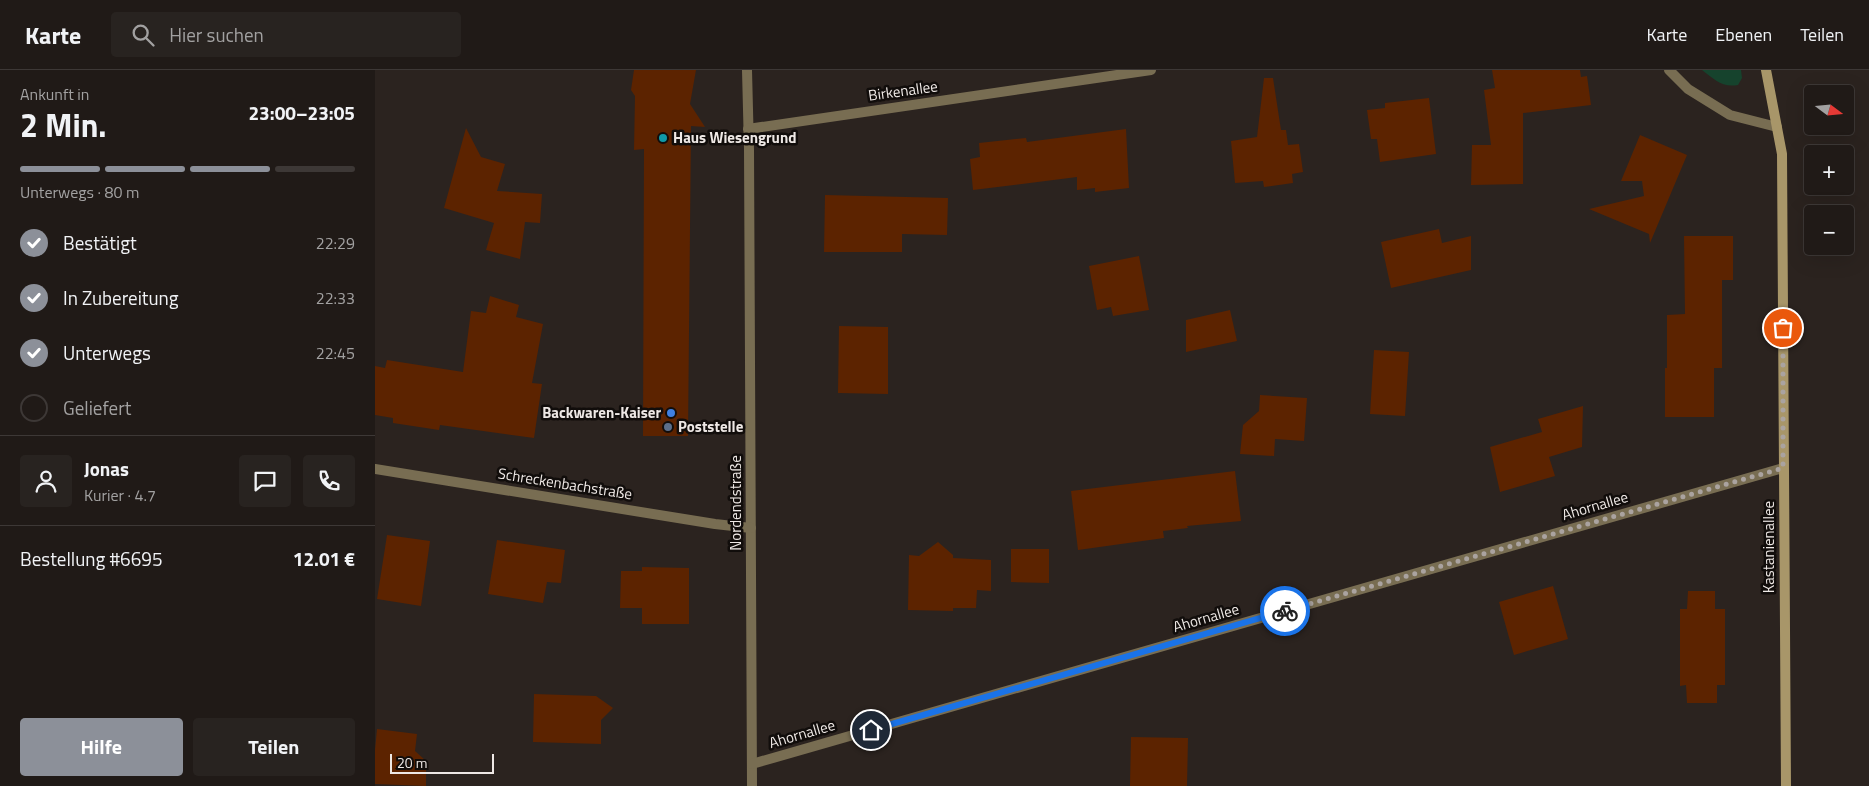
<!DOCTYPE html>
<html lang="de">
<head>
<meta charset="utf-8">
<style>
  body { margin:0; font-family:"Titillium Web",sans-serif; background:#282320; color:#f1f3f6; height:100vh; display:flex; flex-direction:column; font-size:19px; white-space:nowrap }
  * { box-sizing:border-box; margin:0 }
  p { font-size:16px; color:#a2a1a1 }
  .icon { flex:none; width:28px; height:28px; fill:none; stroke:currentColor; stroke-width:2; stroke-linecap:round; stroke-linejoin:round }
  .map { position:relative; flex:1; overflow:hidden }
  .details { display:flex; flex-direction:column; background:#201a17; width:375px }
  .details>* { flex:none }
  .needle { width:32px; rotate:106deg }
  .tools { position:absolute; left:1429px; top:15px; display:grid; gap:10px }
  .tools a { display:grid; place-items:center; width:50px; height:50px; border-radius:5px; background:#201a17; box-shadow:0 5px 20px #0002,0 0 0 1px #3d3836; font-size:25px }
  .scale { position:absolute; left:15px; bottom:12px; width:104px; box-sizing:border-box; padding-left:5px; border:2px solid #eee8e5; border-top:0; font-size:14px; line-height:18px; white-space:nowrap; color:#eee8e5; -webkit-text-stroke:4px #110d0b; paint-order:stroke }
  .pin { position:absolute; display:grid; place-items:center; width:42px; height:42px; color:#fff; margin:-21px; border:2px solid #fff; border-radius:50%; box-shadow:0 1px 5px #0007 }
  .courier { position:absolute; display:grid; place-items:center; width:50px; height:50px; margin:-25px; border:4px solid #1a73e8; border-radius:50%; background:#fff; color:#222; box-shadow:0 1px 6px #0007 }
  .head em { font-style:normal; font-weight:700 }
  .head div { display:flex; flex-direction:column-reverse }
  .head { display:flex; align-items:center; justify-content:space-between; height:85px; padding:0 20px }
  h1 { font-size:32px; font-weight:700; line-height:38px }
  .bar { display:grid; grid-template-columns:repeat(4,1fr); gap:8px 5px; align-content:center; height:60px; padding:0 20px }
  .bar i { height:6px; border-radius:4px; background:#3d3836 }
  .bar .current { background:#8c9099 }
  .bar p { grid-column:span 4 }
  .line { display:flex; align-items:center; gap:12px; padding:0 20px; border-top:1px solid #3d3836 }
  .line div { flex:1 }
  .round { display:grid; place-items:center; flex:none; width:52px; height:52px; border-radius:5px; background:#282320 }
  ol { padding:0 20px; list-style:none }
  li { display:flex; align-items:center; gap:15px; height:55px }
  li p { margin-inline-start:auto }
  li .icon { padding:5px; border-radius:50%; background:#8c9099; color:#fff; stroke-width:4 }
  li:last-child { color:#a2a1a1 }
  li i { width:28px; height:28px; border:2px solid #3d3836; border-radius:50% }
  .cta { display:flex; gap:10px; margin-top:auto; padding:10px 20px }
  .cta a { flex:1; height:58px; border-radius:5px; background:#8c9099; color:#fff; font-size:20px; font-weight:700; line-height:58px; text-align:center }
  .cta a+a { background:#282320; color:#f1f3f6 }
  header { display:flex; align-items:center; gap:30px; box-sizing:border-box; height:70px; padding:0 25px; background:#201a17; border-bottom:1px solid #3d3836 }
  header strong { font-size:24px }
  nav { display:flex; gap:28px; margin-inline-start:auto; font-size:18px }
  .search { width:350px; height:45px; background:#282320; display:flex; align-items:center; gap:12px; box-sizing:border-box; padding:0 18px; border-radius:5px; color:#a2a1a1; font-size:19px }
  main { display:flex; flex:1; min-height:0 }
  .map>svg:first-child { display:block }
  .green { fill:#16432d }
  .building { fill:#5c2300 }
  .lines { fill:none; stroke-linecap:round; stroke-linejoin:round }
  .street { stroke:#786d52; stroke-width:10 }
  .secondary { stroke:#a89669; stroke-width:10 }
  .done { stroke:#aaa3a0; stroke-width:5; stroke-dasharray:0 9 }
  .route { stroke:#1a73e8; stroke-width:6 }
  .culture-dot { fill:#0f9aa8; stroke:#110d0b; stroke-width:2 }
  .shop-dot { fill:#3f7fe0; stroke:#110d0b; stroke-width:2 }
  .service-dot { fill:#5c6f8a; stroke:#110d0b; stroke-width:2 }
  .labels { text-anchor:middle; stroke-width:5; stroke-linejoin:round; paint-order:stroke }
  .street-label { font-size:15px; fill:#eee8e5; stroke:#110d0b }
  .poi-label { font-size:15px; font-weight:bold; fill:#eee8e5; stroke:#110d0b; text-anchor:start }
</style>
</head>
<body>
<header>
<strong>Karte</strong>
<div class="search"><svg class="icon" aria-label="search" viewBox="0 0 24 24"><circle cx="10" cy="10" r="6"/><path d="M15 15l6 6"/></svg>Hier suchen</div>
<nav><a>Karte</a><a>Ebenen</a><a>Teilen</a></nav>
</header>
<main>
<section class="details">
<div class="head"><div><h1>2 Min.</h1><p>Ankunft in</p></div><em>23:00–23:05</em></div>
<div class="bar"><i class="current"></i><i class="current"></i><i class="current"></i><i></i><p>Unterwegs · 80 m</p></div>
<ol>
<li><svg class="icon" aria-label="check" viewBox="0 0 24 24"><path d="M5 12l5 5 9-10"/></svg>Bestätigt<p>22:29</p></li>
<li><svg class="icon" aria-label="check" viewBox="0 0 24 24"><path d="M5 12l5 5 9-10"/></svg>In Zubereitung<p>22:33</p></li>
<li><svg class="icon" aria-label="check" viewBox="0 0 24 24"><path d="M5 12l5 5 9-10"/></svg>Unterwegs<p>22:45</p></li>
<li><i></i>Geliefert</li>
</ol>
<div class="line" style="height:90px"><a class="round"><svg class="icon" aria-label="person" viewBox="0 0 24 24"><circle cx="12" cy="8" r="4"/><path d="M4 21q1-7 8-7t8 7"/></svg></a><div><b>Jonas</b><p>Kurier · 4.7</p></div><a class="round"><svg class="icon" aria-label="chat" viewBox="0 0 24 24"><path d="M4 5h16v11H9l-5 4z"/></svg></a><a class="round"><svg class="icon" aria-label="phone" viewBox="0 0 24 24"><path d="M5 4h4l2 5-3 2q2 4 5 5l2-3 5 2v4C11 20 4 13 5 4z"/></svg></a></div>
<div class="line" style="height:65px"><div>Bestellung #6695</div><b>12.01 €</b></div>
<div class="cta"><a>Hilfe</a><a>Teilen</a></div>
</section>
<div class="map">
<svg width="1494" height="716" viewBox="0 0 1494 716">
  <rect width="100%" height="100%" fill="#2b231f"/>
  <path class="green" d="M 1327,0 L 1366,0 L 1367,8 L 1363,15 C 1347,18 1339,9 1327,0 Z"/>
  <g class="building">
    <polygon points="259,0 321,0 315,34 330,57 316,56 313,366 268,366 269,79 259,80 260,26 256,20"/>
    <polygon points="1117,0 1205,0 1206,7 1212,6 1216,35 1148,43 1148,114 1096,115 1097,75 1116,75 1109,20 1120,18"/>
    <polygon points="889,8 898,8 906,60 911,60 913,75 924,74 928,102 917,104 918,113 889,117 888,111 860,113 856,71 882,67"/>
    <polygon points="1054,28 1061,84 1005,92 1002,69 996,69 992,40 1010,38 1010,33"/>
    <polygon points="91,58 106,87 130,94 122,121 167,124 165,153 150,152 145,189 111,180 119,153 69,138"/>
    <polygon points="751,59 754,118 720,122 720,118 702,120 702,107 598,120 595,89 605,87 604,73 651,68 652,72"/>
    <polygon points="1265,65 1312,85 1275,173 1274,164 1214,139 1269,126 1267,111 1246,111"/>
    <polygon points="450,125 573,128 572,165 527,164 527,182 449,182"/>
    <polygon points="1064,159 1067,173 1096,166 1096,200 1016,218 1006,172"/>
    <polygon points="1309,166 1358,166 1358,210 1347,210 1347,298 1339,298 1339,347 1290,347 1290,298 1292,298 1292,245 1310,244"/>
    <polygon points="764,186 774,240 738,246 736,237 722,240 714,196"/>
    <polygon points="115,226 144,235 141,247 168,254 157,313 167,314 159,368 65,355 64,360 18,353 18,348 0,345 0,296 10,298 12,290 88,302 96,241 111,243"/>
    <polygon points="855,240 862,271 811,282 811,250"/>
    <polygon points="464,256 513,257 513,324 463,323"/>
    <polygon points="999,280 1034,282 1030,346 995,344"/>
    <polygon points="885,325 932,328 929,371 900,369 899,386 865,384 868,355 884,341"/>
    <polygon points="1208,336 1207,377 1174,387 1180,406 1125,422 1115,377 1167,362 1163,349"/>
    <polygon points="860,401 866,451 812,456 813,458 788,461 789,468 703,480 696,421"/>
    <polygon points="12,465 55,471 46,536 2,529"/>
    <polygon points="122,470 190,480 186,513 172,512 168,533 113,524"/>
    <polygon points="563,472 578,485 578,488 616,490 616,521 602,520 601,538 578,538 578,541 533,540 534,485 544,486"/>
    <polygon points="636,479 674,479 674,513 636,512"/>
    <polygon points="267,497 314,498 314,554 267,554 267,538 245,538 246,501 267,501"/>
    <polygon points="1178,516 1193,569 1139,585 1124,532"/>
    <polygon points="1313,521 1340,521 1340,539 1350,539 1350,615 1342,615 1342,633 1312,633 1311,615 1305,616 1305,539 1312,539"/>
    <polygon points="159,624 221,626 238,638 226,650 226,674 158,672"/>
    <polygon points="2,659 42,664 40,681 51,691 51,716 0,714 0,680"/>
    <polygon points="756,667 813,668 812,716 755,716"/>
  </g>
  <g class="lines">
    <g class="street">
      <polyline points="372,0 374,79 377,716"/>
      <polyline points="1294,0 1313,19 1355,45 1402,57"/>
      <polyline points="373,59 776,0"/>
      <polyline points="0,399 340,454 376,458"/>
      <polyline points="377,694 1408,398"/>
    </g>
    <polyline class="secondary" points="1391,0 1407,84 1411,716"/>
  </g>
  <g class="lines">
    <polyline class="done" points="910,541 1408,398 1408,258"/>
    <polyline class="route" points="496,660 910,541"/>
  </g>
  <circle class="culture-dot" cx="288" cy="68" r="5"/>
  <circle class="shop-dot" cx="296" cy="343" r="5"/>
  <circle class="service-dot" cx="293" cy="357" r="5"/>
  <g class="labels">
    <g class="street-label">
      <text transform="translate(528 21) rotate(-8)" y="5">Birkenallee</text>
      <text transform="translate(190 414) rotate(9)" y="5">Schreckenbachstraße</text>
      <text transform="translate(361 433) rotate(-90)" y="5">Nordendstraße</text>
      <text transform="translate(1220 436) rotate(-16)" y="5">Ahornallee</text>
      <text transform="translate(1394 477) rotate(-90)" y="5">Kastanienallee</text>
      <text transform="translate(831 548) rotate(-16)" y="5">Ahornallee</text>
      <text transform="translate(427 664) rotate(-16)" y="5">Ahornallee</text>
    </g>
    <g class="poi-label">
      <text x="298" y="73">Haus Wiesengrund</text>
      <text x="286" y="348" text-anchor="end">Backwaren-Kaiser</text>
      <text x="303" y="362">Poststelle</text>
    </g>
  </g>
</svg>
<div class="tools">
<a><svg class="needle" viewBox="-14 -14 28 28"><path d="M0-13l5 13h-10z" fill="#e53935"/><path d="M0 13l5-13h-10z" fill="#a2a1a1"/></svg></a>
<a>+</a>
<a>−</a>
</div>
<div class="scale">20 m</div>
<div class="pin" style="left:1408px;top:258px;background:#ea580c"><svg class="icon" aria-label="bag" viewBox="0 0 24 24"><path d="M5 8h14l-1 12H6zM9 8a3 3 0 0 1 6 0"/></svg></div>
<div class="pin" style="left:496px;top:660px;background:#1f2937"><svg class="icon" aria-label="home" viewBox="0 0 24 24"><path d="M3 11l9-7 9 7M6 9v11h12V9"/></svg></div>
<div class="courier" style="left:910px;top:541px"><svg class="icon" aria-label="bike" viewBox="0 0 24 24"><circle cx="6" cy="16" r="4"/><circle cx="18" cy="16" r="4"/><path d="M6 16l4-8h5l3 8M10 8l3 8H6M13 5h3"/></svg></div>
</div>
</main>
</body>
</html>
